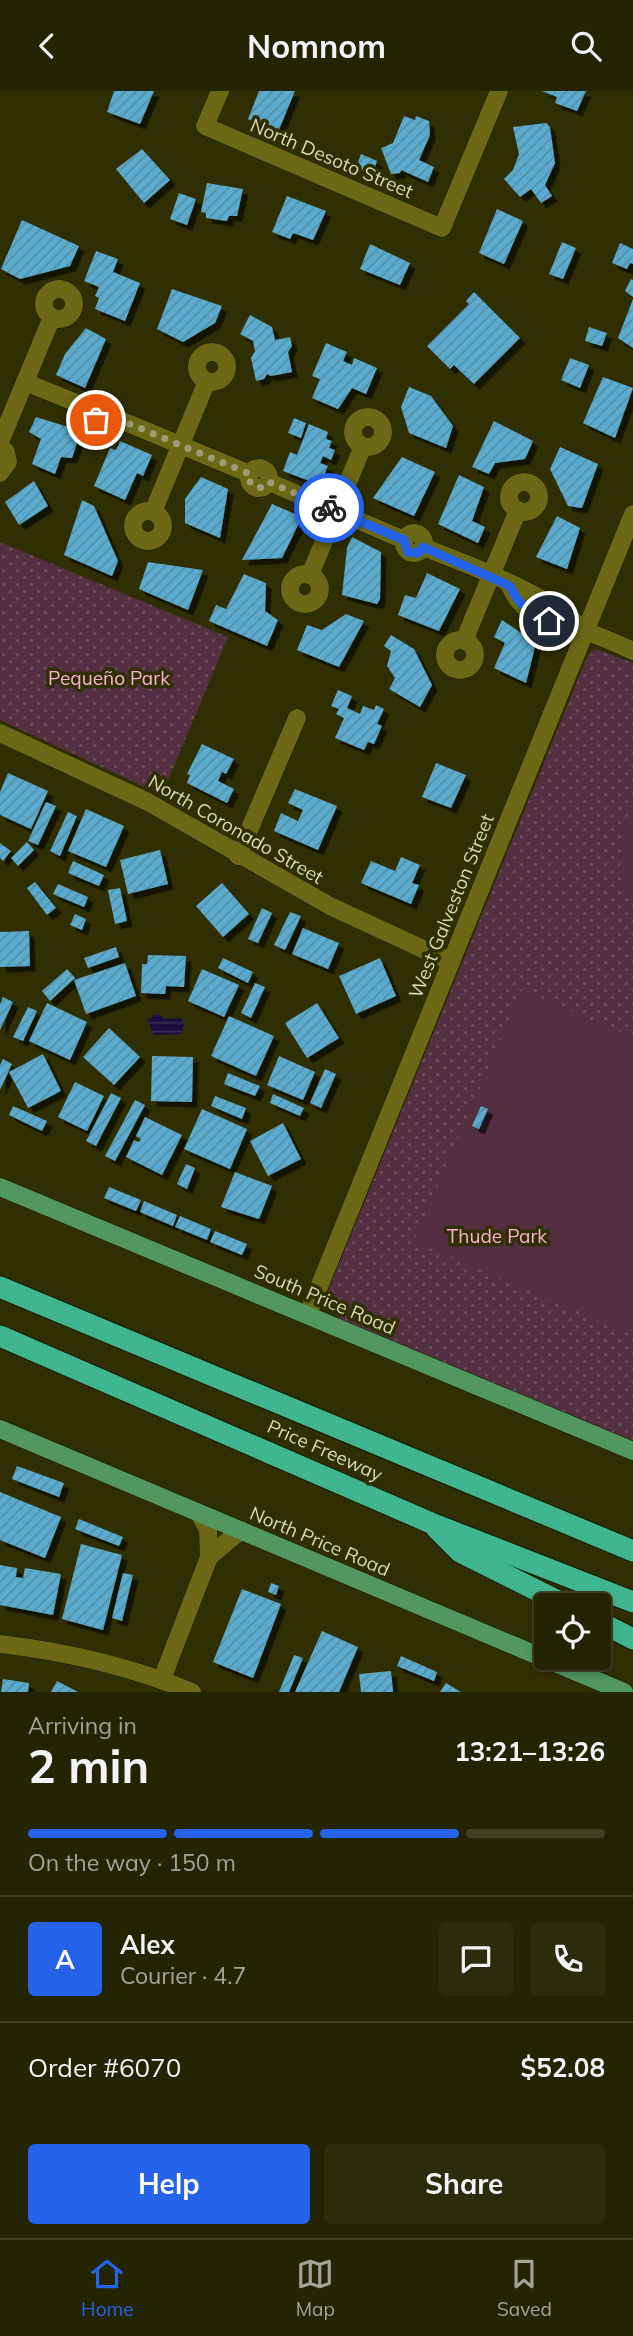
<!DOCTYPE html>
<html lang="en">
<head>
<meta charset="utf-8">
<style>
  body { margin:0; font-family:Mulish,sans-serif; background:#2c2b0c; color:#f1f3f6; height:100vh; display:flex; flex-direction:column; font-size:26px; white-space:nowrap }
  * { box-sizing:border-box; margin:0 }
  p { font-size:23px; color:#a3a499 }
  .icon { flex:none; width:38px; height:38px; fill:none; stroke:currentColor; stroke-width:2; stroke-linecap:round; stroke-linejoin:round }
  .map { position:relative; height:1601px; overflow:hidden }
  .sheet { display:flex; flex-direction:column; background:#242302; flex:1 }
  .sheet>* { flex:none }
  .buttons { position:absolute; left:534px; top:1502px; display:grid; gap:14px }
  .buttons a { display:grid; place-items:center; width:77px; height:77px; border-radius:7px; background:#242302; box-shadow:0 4px 10px #0003,0 0 0 2px #414024; font-size:35px }
  .pin { position:absolute; display:grid; place-items:center; width:60px; height:60px; color:#fff; margin:-30px; border:4px solid #fff; border-radius:50%; box-shadow:0 2px 7px #0007 }
  .courier { position:absolute; display:grid; place-items:center; width:70px; height:70px; margin:-35px; border:5px solid #2563eb; border-radius:50%; background:#fff; color:#222; box-shadow:0 2px 9px #0007 }
  .head em { font-style:normal; font-weight:700 }
  .head div { display:flex; flex-direction:column-reverse }
  .head { display:flex; align-items:center; justify-content:space-between; height:119px; padding:0 28px }
  h1 { font-size:46px; font-weight:700; line-height:52px }
  .bar { display:grid; grid-template-columns:repeat(4,1fr); gap:10px 7px; align-content:center; height:84px; padding:0 28px }
  .bar i { height:9px; border-radius:5px; background:#414024 }
  .bar .current { background:#2563eb }
  .bar p { grid-column:span 4 }
  .line { display:flex; align-items:center; gap:18px; padding:0 28px; border-top:2px solid #414024 }
  .line div { flex:1 }
  .round { display:grid; place-items:center; flex:none; width:74px; height:74px; border-radius:7px; background:#2c2b0c }
  .button { display:flex; gap:14px; margin-top:auto; padding:14px 28px }
  .button a { flex:1; height:80px; border-radius:7px; background:#2563eb; color:#fff; font-size:28px; font-weight:700; line-height:80px; text-align:center }
  .button a+a { background:#2c2b0c; color:#f1f3f6 }
  header { display:flex; justify-content:space-between; align-items:center; height:91px; padding:0 28px; background:#242302; font-size:32px; font-weight:700 }
  .tabs { display:flex; justify-content:space-around; align-items:center; height:98px; border-top:2px solid #414024; background:#242302; font-size:19px; color:#a3a499 }
  .tabs a { display:grid; justify-items:center; gap:4px }
  .tabs .current { color:#2563eb }
  .map>svg:first-child { display:block }
  .park { fill:url(#park-dots) }
  .garden { fill:#532f41 }
  .water { fill:url(#water-rules) }
  .building { fill:url(#building-hatch); filter:url(#shadow) }
  .lines { fill:none; stroke-linecap:round; stroke-linejoin:round }
  .minor-casing { stroke:#171601; stroke-width:19 }
  .major-casing { stroke:#171601; stroke-width:19 }
  .highway-casing { stroke:#171601; stroke-width:23 }
  .minor { stroke:#6b6915; stroke-width:18 }
  .major { stroke:#51975f; stroke-width:18 }
  .highway { stroke:#3fb690; stroke-width:21 }
  .done { stroke:#9e9e76; stroke-width:7; stroke-dasharray:0 12.6 }
  .route { stroke:#2563eb; stroke-width:9 }
  .labels { text-anchor:middle; stroke-width:7; stroke-linejoin:round; paint-order:stroke }
  .street-label { font-size:19px; fill:#d9dab4; stroke:#302f03 }
  .park-label { font-size:19px; fill:#fbb0d5; stroke:#302f03 }
</style>
</head>
<body>
<header><svg class="icon" aria-label="back" viewBox="0 0 24 24"><path d="M15 5l-7 7 7 7"/></svg>Nomnom<svg class="icon" aria-label="search" viewBox="0 0 24 24"><circle cx="10" cy="10" r="6"/><path d="M15 15l6 6"/></svg></header>
<div class="map">
<svg width="633" height="1601" viewBox="0 0 633 1601">
  <defs>
    <pattern id="park-dots" width="8" height="8" patternUnits="userSpaceOnUse" patternTransform="scale(1.75)"><rect width="8" height="8" fill="#532f41"/><path d="M2 2h.1M6 6h.1" fill="none" stroke="#6b4d5a" stroke-width="1.8" stroke-linecap="round"/></pattern>
    <pattern id="water-rules" width="6" height="5" patternUnits="userSpaceOnUse" patternTransform="scale(1.75)"><rect width="6" height="5" fill="#1a0b40"/><path d="M0 2.5h6" fill="none" stroke="#3b2e59"/></pattern>
    <pattern id="building-hatch" width="6" height="6" patternUnits="userSpaceOnUse" patternTransform="scale(1.75)"><rect width="6" height="6" fill="#5babce"/><path d="M-1 1l2-2M0 6l6-6M5 7l2-2" fill="none" stroke="#5490a8"/></pattern>
    <filter id="shadow"><feDropShadow dx="5.5" dy="5.5" stdDeviation="0" flood-color="#0009"/></filter>
  </defs>
  <rect width="100%" height="100%" fill="#302f03"/>
  <g class="park">
    <polygon points="0,451 228,546 162,704 0,629"/>
    <polygon points="596,558 633,572 633,1350 340,1228 329,1213 328,1200 588,564"/>
  </g>
  <g class="garden">
    <path d="M 633,710 L 633,811 C 612,782 620,742 633,710 Z"/>
    <polygon points="522,899 633,947 633,1244 414,1150"/>
  </g>
  <polygon class="water" points="159,922 164,928 181,927 184,933 181,943 154,944 147,929"/>
  <g class="building">
    <polygon points="114,0 154,0 140,33 107,21"/>
    <polygon points="259,0 295,0 278,41 248,28"/>
    <polygon points="542,0 586,0 577,20 555,12 557,6"/>
    <polygon points="404,25 415,29 416,25 429,30 430,44 419,69 434,76 428,91 401,79 400,82 391,83 381,57 393,52"/>
    <polygon points="546,32 550,36 555,72 545,94 552,105 541,112 531,98 520,106 504,88 513,79 519,63 513,36"/>
    <polygon points="142,58 170,89 144,112 116,78"/>
    <polygon points="361,63 377,70 372,84 356,77"/>
    <polygon points="207,92 243,98 237,125 229,125 227,130 206,127 206,122 201,121"/>
    <polygon points="179,102 196,108 187,134 170,128"/>
    <polygon points="287,105 326,120 313,149 293,142 290,148 272,141"/>
    <polygon points="497,118 523,130 504,173 479,162"/>
    <polygon points="22,129 79,155 70,175 20,188 1,178"/>
    <polygon points="562,151 576,157 563,188 549,183"/>
    <polygon points="620,152 633,158 633,173 630,172 627,178 612,172"/>
    <polygon points="370,153 410,172 400,194 360,178"/>
    <polygon points="96,160 118,168 113,181 140,192 125,230 95,218 99,207 95,205 99,196 84,190"/>
    <polygon points="631,188 633,189 633,206 625,200"/>
    <polygon points="172,198 222,215 215,232 183,251 157,238"/>
    <polygon points="474,201 520,247 474,293 454,274 450,278 427,255 469,213 466,210"/>
    <polygon points="633,208 633,257 618,247"/>
    <polygon points="250,224 272,236 275,249 290,246 292,255 288,261 292,281 271,285 267,283 264,288 256,290 251,267 255,260 253,250 240,243"/>
    <polygon points="589,236 607,242 602,255 585,250"/>
    <polygon points="86,237 106,248 85,297 56,284 65,263"/>
    <polygon points="326,252 347,261 343,270 352,274 354,267 377,277 366,303 352,297 338,318 312,307 320,288 312,285"/>
    <polygon points="570,267 589,274 580,297 561,289"/>
    <polygon points="603,286 633,297 615,347 583,332"/>
    <polygon points="409,296 431,305 453,335 446,357 409,342 401,316"/>
    <polygon points="36,326 81,340 72,367 61,366 55,383 32,373 41,348 29,341"/>
    <polygon points="294,327 306,332 301,347 288,342"/>
    <polygon points="494,330 533,350 525,368 495,372 489,383 472,376"/>
    <polygon points="309,333 328,341 326,348 332,350 329,357 335,359 331,369 323,365 320,372 328,375 320,394 283,380 290,361 297,364"/>
    <polygon points="120,350 152,364 143,385 137,382 125,409 94,395 110,357 116,359"/>
    <polygon points="560,356 598,373 582,417 568,415 550,378"/>
    <polygon points="402,366 435,381 414,425 373,407"/>
    <polygon points="459,384 484,396 472,430 485,436 478,452 438,433"/>
    <polygon points="201,386 228,398 220,447 185,432 185,408"/>
    <polygon points="34,390 48,415 19,434 5,411"/>
    <polygon points="82,409 94,415 118,470 112,485 64,464"/>
    <polygon points="272,413 302,426 282,467 242,469"/>
    <polygon points="557,425 580,437 567,478 536,466"/>
    <polygon points="352,446 381,461 380,508 377,513 342,504 347,457"/>
    <polygon points="148,471 203,479 188,519 139,498"/>
    <polygon points="427,482 460,498 439,540 398,524 405,504 416,507"/>
    <polygon points="244,483 266,492 265,520 278,529 267,555 209,530 216,514 226,518"/>
    <polygon points="346,523 364,530 339,576 297,559 307,534 322,539"/>
    <polygon points="502,529 536,552 526,592 494,577 505,552 494,546"/>
    <polygon points="391,544 414,558 432,594 420,616 389,598 395,587 387,575 391,560 384,555"/>
    <polygon points="338,599 352,605 347,617 360,623 363,615 374,619 376,614 384,618 377,633 382,635 374,653 368,651 364,659 335,647 344,627 336,623 339,618 331,615"/>
    <polygon points="202,653 234,668 226,683 222,681 218,690 234,698 227,712 187,692 190,684 187,683"/>
    <polygon points="436,672 466,684 451,717 422,706"/>
    <polygon points="8,682 48,700 31,738 0,724 0,701"/>
    <polygon points="295,698 337,715 318,759 274,740 281,722 298,730 303,719 288,712"/>
    <polygon points="46,711 56,715 38,754 28,750"/>
    <polygon points="86,718 124,735 106,776 68,760"/>
    <polygon points="68,721 77,725 60,765 50,760"/>
    <polygon points="27,751 34,759 18,775 11,767"/>
    <polygon points="0,752 11,760 3,770 0,767"/>
    <polygon points="160,759 168,793 128,803 120,769"/>
    <polygon points="401,766 420,774 412,792 419,794 411,813 361,792 371,770 395,780"/>
    <polygon points="73,770 104,784 99,795 68,782"/>
    <polygon points="35,791 56,817 47,824 27,797"/>
    <polygon points="222,792 249,823 223,846 196,815"/>
    <polygon points="58,793 88,806 84,816 53,803"/>
    <polygon points="120,797 127,830 115,833 108,799"/>
    <polygon points="262,817 272,822 258,852 248,848"/>
    <polygon points="290,821 301,825 285,859 274,854"/>
    <polygon points="75,823 86,828 82,839 70,834"/>
    <polygon points="303,837 339,852 328,878 292,863"/>
    <polygon points="29,840 30,875 0,876 0,841"/>
    <polygon points="116,856 119,866 88,877 84,867"/>
    <polygon points="148,864 186,865 184,896 166,895 165,903 141,902 142,873 147,873"/>
    <polygon points="223,867 253,881 248,892 218,877"/>
    <polygon points="380,867 396,905 356,923 339,885"/>
    <polygon points="125,872 136,905 86,923 74,889"/>
    <polygon points="67,878 75,887 50,910 42,900"/>
    <polygon points="202,878 239,894 224,926 188,910"/>
    <polygon points="255,892 265,896 251,927 241,922"/>
    <polygon points="3,906 13,911 0,939 0,913"/>
    <polygon points="47,912 87,931 70,969 29,950"/>
    <polygon points="317,912 339,947 307,967 285,932"/>
    <polygon points="28,916 37,920 23,950 13,946"/>
    <polygon points="229,925 274,945 256,985 211,965"/>
    <polygon points="109,937 140,966 114,994 83,966"/>
    <polygon points="43,963 61,1000 28,1017 9,981"/>
    <polygon points="152,965 193,966 192,1011 151,1010"/>
    <polygon points="279,965 315,981 303,1009 267,994"/>
    <polygon points="3,968 12,973 0,999 0,974"/>
    <polygon points="325,978 336,983 321,1017 310,1012"/>
    <polygon points="228,982 260,995 255,1005 224,993"/>
    <polygon points="75,991 104,1005 87,1040 58,1026"/>
    <polygon points="111,1002 121,1007 96,1055 86,1050"/>
    <polygon points="273,1003 304,1017 300,1025 270,1012"/>
    <polygon points="215,1005 246,1017 242,1028 211,1015"/>
    <polygon points="135,1009 145,1014 115,1070 105,1065"/>
    <polygon points="13,1015 47,1030 42,1040 9,1024"/>
    <polygon points="481,1015 488,1018 479,1038 472,1035"/>
    <polygon points="202,1018 247,1038 230,1078 184,1058"/>
    <polygon points="145,1026 182,1044 162,1084 126,1066 134,1049 139,1051 141,1048 136,1045"/>
    <polygon points="283,1032 301,1068 268,1085 250,1050"/>
    <polygon points="186,1073 195,1077 187,1098 177,1093"/>
    <polygon points="235,1081 272,1095 259,1128 221,1116"/>
    <polygon points="109,1096 141,1109 136,1120 104,1107"/>
    <polygon points="144,1110 177,1124 173,1135 140,1121"/>
    <polygon points="180,1125 211,1138 207,1149 175,1136"/>
    <polygon points="215,1140 247,1153 242,1164 210,1151"/>
    <polygon points="17,1375 64,1392 59,1406 12,1388"/>
    <polygon points="0,1401 61,1426 45,1467 0,1449"/>
    <polygon points="79,1428 123,1446 119,1455 75,1438"/>
    <polygon points="81,1453 122,1464 103,1539 62,1528"/>
    <polygon points="0,1474 17,1477 16,1486 23,1487 25,1477 61,1483 53,1524 0,1514"/>
    <polygon points="123,1482 133,1484 122,1530 112,1527"/>
    <polygon points="271,1492 279,1495 276,1504 268,1501"/>
    <polygon points="242,1498 281,1513 253,1587 213,1571"/>
    <polygon points="322,1540 358,1556 339,1601 295,1601"/>
    <polygon points="294,1564 303,1567 289,1601 279,1601"/>
    <polygon points="401,1565 437,1581 434,1590 397,1575"/>
    <polygon points="391,1580 393,1601 361,1601 359,1583"/>
    <polygon points="3,1588 29,1592 28,1601 1,1601"/>
    <polygon points="57,1590 78,1601 51,1601"/>
    <polygon points="446,1592 461,1601 440,1601"/>
  </g>
  <g class="lines">
    <g class="minor-casing">
      <g id="minor">
        <polyline points="220,0 205,35 442,137 499,0"/>
        <circle cx="59" cy="213" r="15"/>
        <circle cx="212" cy="276" r="15"/>
        <polyline points="25,291 94,319"/>
        <circle cx="103" cy="322" r="10"/>
        <polyline points="113,326 250,383"/>
        <circle cx="368" cy="341" r="15"/>
        <polyline points="0,351 52,226"/>
        <polyline points="0,356 6,361 8,371 0,382"/>
        <circle cx="259" cy="387" r="10"/>
        <polyline points="269,391 404,449"/>
        <circle cx="524" cy="406" r="15"/>
        <circle cx="148" cy="435" r="15"/>
        <polyline points="153,421 207,290"/>
        <circle cx="414" cy="452" r="10"/>
        <path d="M 423,456 C 475,476 546,502 585,540"/>
        <circle cx="305" cy="498" r="15"/>
        <polyline points="310,484 363,355"/>
        <path d="M 510,495 C 524,529 556,530 587,541 C 602,546 618,553 633,560"/>
        <circle cx="460" cy="564" r="15"/>
        <polyline points="464,550 518,419"/>
        <polyline points="0,642 148,711 330,815 451,871"/>
        <polyline points="238,765 297,627"/>
        <polyline points="308,1223 633,423"/>
        <polyline points="209,1466 241,1439"/>
        <path d="M 0,1553 C 67,1561 130,1575 192,1601"/>
        <polyline points="162,1588 209,1466 208,1439 199,1422"/>
      </g>
    </g>
    <g class="major-casing">
      <g id="major">
        <polyline points="0,1096 633,1360"/>
        <polyline points="0,1338 624,1601"/>
      </g>
    </g>
    <g class="highway-casing">
      <g id="highway">
        <polyline points="0,1196 633,1460"/>
        <polyline points="0,1245 431,1432 633,1511"/>
        <polyline points="436,1437 460,1461 566,1514"/>
        <polyline points="598,1530 633,1548"/>
      </g>
    </g>
    <use href="#minor" class="minor"/>
    <use href="#major" class="major"/>
    <use href="#highway" class="highway"/>
  </g>
  <g class="lines">
    <polyline class="done" points="96,329 105,332 113,326 250,383 249,390 257,397 264,396 269,391 329,417"/>
    <path class="route" d="M 329,417 L 404,449 L 408,461 L 419,462 L 423,456 L 510,495 C 518,513 530,523 549,530"/>
  </g>
  <g class="labels">
    <g class="street-label">
      <text transform="translate(332 67) rotate(23)" y="7">North Desoto Street</text>
      <text transform="translate(236 738) rotate(30)" y="7">North Coronado Street</text>
      <text transform="translate(451 815) rotate(-68)" y="7">West Galveston Street</text>
      <text transform="translate(325 1208) rotate(23)" y="7">South Price Road</text>
      <text transform="translate(325 1359) rotate(24)" y="7">Price Freeway</text>
      <text transform="translate(320 1450) rotate(23)" y="7">North Price Road</text>
    </g>
    <g class="park-label">
      <text x="109" y="594">Pequeño Park</text>
      <text x="497" y="1152">Thude Park</text>
    </g>
  </g>
</svg>
<div class="buttons">
<a><svg class="icon" aria-label="locate" viewBox="0 0 24 24"><circle cx="12" cy="12" r="6"/><path d="M12 2v4M12 18v4M2 12h4M18 12h4"/></svg></a>
</div>
<div class="pin" style="left:96px;top:329px;background:#ea580c"><svg class="icon" aria-label="bag" viewBox="0 0 24 24"><path d="M5 8h14l-1 12H6zM9 8a3 3 0 0 1 6 0"/></svg></div>
<div class="pin" style="left:549px;top:530px;background:#1f2937"><svg class="icon" aria-label="home" viewBox="0 0 24 24"><path d="M3 11l9-7 9 7M6 9v11h12V9"/></svg></div>
<div class="courier" style="left:329px;top:417px"><svg class="icon" aria-label="bike" viewBox="0 0 24 24"><circle cx="6" cy="16" r="4"/><circle cx="18" cy="16" r="4"/><path d="M6 16l4-8h5l3 8M10 8l3 8H6M13 5h3"/></svg></div>
</div>
<section class="sheet">
<div class="head"><div><h1>2 min</h1><p>Arriving in</p></div><em>13:21–13:26</em></div>
<div class="bar"><i class="current"></i><i class="current"></i><i class="current"></i><i></i><p>On the way · 150 m</p></div>
<div class="line" style="height:126px"><b class="round" style="background:#2563eb;color:#fff">A</b><div><b>Alex</b><p>Courier · 4.7</p></div><a class="round"><svg class="icon" aria-label="chat" viewBox="0 0 24 24"><path d="M4 5h16v11H9l-5 4z"/></svg></a><a class="round"><svg class="icon" aria-label="phone" viewBox="0 0 24 24"><path d="M5 4h4l2 5-3 2q2 4 5 5l2-3 5 2v4C11 20 4 13 5 4z"/></svg></a></div>
<div class="line" style="height:91px"><div>Order #6070</div><b>$52.08</b></div>
<div class="button"><a>Help</a><a>Share</a></div>
</section>
<nav class="tabs">
<a class="current"><svg class="icon" aria-label="home" viewBox="0 0 24 24"><path d="M3 11l9-7 9 7M6 9v11h12V9"/></svg>Home</a>
<a><svg class="icon" aria-label="map" viewBox="0 0 24 24"><path d="M3 6l6-2 6 2 6-2v14l-6 2-6-2-6 2zM9 4v14M15 6v14"/></svg>Map</a>
<a><svg class="icon" aria-label="saved" viewBox="0 0 24 24"><path d="M7 4h10v16l-5-4-5 4z"/></svg>Saved</a>
</nav>
</body>
</html>
